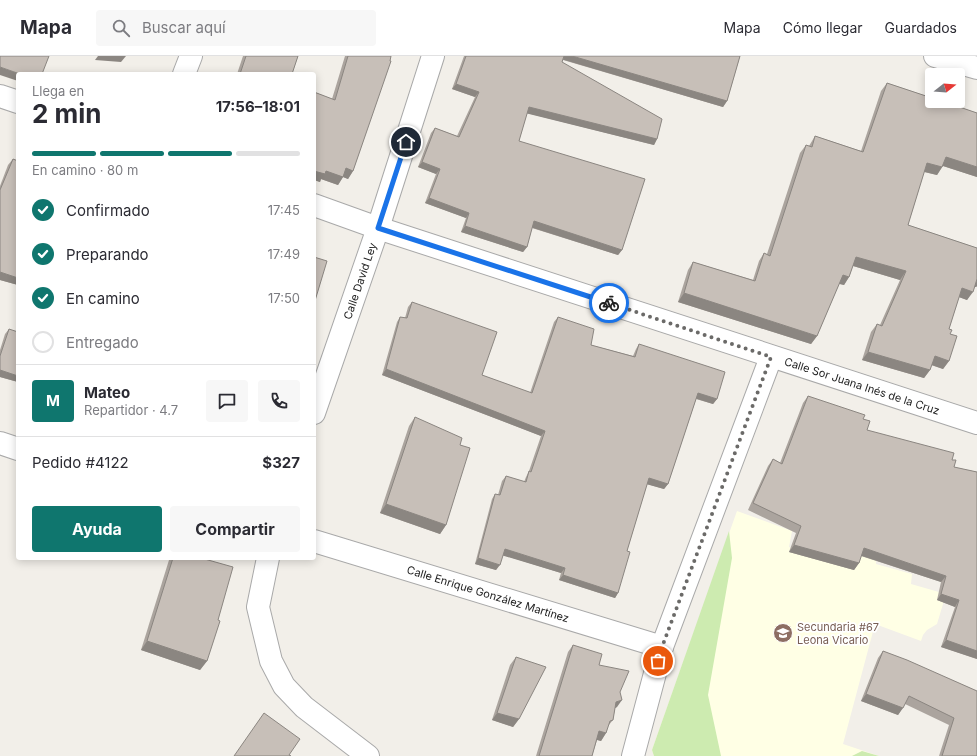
<!DOCTYPE html>
<html lang="es">
<head>
<meta charset="utf-8">
<style>
  body { margin:0; font-family:Inter,sans-serif; background:#f7f7f7; color:#2b2b33; height:100vh; display:flex; flex-direction:column; font-size:15px; white-space:nowrap }
  * { box-sizing:border-box; margin:0 }
  p { font-size:13px; color:#7c7c81 }
  .icon { flex:none; width:22px; height:22px; fill:none; stroke:currentColor; stroke-width:2; stroke-linecap:round; stroke-linejoin:round }
  .map { position:relative; flex:1; overflow:hidden }
  .side { position:absolute; left:16px; top:16px; width:300px; height:488px; display:flex; flex-direction:column; background:#fff; border-radius:4px; box-shadow:0 2px 10px #0003 }
  .side>* { flex:none }
  .needle { width:26px; rotate:73deg }
  .fabs { position:absolute; left:925px; top:12px; display:grid; gap:8px }
  .fabs a { display:grid; place-items:center; width:40px; height:40px; border-radius:4px; background:#fff; box-shadow:0 2px 10px #0003; font-size:20px }
  .pin { position:absolute; display:grid; place-items:center; width:34px; height:34px; color:#fff; margin:-17px; border:2px solid #fff; border-radius:50%; box-shadow:0 1px 4px #0007 }
  .courier { position:absolute; display:grid; place-items:center; width:40px; height:40px; margin:-20px; border:3px solid #1a73e8; border-radius:50%; background:#fff; color:#222; box-shadow:0 1px 5px #0007 }
  .head em { font-style:normal; font-weight:700 }
  .head div { display:flex; flex-direction:column-reverse }
  .head { display:flex; align-items:center; justify-content:space-between; height:68px; padding:0 16px }
  h1 { font-size:26px; font-weight:700; line-height:30px }
  .bar { display:grid; grid-template-columns:repeat(4,1fr); gap:6px 4px; align-content:center; height:48px; padding:0 16px }
  .bar i { height:5px; border-radius:3px; background:#e1e1e2 }
  .bar .active { background:#0f766e }
  .bar p { grid-column:span 4 }
  .line { display:flex; align-items:center; gap:10px; padding:0 16px; border-top:1px solid #e1e1e2 }
  .line div { flex:1 }
  .round { display:grid; place-items:center; flex:none; width:42px; height:42px; border-radius:4px; background:#f7f7f7 }
  ol { padding:0 16px; list-style:none }
  li { display:flex; align-items:center; gap:12px; height:44px }
  li p { margin-inline-start:auto }
  li .icon { padding:4px; border-radius:50%; background:#0f766e; color:#fff; stroke-width:4 }
  li:last-child { color:#7c7c81 }
  li i { width:22px; height:22px; border:2px solid #e1e1e2; border-radius:50% }
  .button { display:flex; gap:8px; margin-top:auto; padding:8px 16px }
  .button a { flex:1; height:46px; border-radius:4px; background:#0f766e; color:#fff; font-size:16px; font-weight:700; line-height:46px; text-align:center }
  .button a+a { background:#f7f7f7; color:#2b2b33 }
  header { display:flex; align-items:center; gap:24px; box-sizing:border-box; height:56px; padding:0 20px; background:#fff; border-bottom:1px solid #e1e1e2 }
  header strong { font-size:19px }
  nav { display:flex; gap:22px; margin-inline-start:auto; font-size:14px }
  .search { width:280px; height:36px; background:#f7f7f7; display:flex; align-items:center; gap:10px; box-sizing:border-box; padding:0 14px; border-radius:4px; color:#7c7c81; font-size:15px }
  .map>svg:first-child { display:block }
  .education { fill:#ffffe5 }
  .grass { fill:#cdebb0 }
  .lines { fill:none; stroke-linecap:round; stroke-linejoin:round }
  .minor-casing { stroke:#a9a9a9; stroke-width:24 }
  .minor { stroke:#fff; stroke-width:22 }
  .wall { fill:#aba49e }
  .shaded-wall { fill:#8b8681 }
  .building { fill:#c7bfb8; stroke:#8b8681 }
  .done { stroke:#6b6a68; stroke-width:4; stroke-dasharray:0 7.2 }
  .route { stroke:#1a73e8; stroke-width:5 }
  .labels { text-anchor:middle; stroke-width:3.5; stroke-linejoin:round; paint-order:stroke }
  .street-label { font-size:11px; fill:#222; stroke:#fff }
  .education-label { font-size:11px; fill:#785e54; stroke:#fff; text-anchor:start }
</style>
</head>
<body>
<header>
<strong>Mapa</strong>
<div class="search"><svg class="icon" aria-label="search" viewBox="0 0 24 24"><circle cx="10" cy="10" r="6"/><path d="M15 15l6 6"/></svg>Buscar aquí</div>
<nav><a>Mapa</a><a>Cómo llegar</a><a>Guardados</a></nav>
</header>
<div class="map">
<svg width="977" height="700" viewBox="0 0 977 700">
  <rect width="100%" height="100%" fill="#f2efe9"/>
  <polygon class="education" points="737,455 792,475 789,491 849,508 855,493 876,502 876,508 912,518 911,528 946,538 937,568 927,574 923,579 921,585 875,568 843,688 879,700 654,700 652,694"/>
  <g class="grass">
    <polygon points="729,475 732,502 708,639 721,700 654,700 652,694"/>
    <polygon points="862,695 879,700 852,700"/>
  </g>
  <g class="lines">
    <g class="minor-casing">
      <g id="minor">
        <polyline points="935,0 977,12"/>
        <polyline points="184,18 191,0"/>
        <polyline points="0,40 18,46"/>
        <polyline points="314,149 378,172 977,367"/>
        <polyline points="314,357 378,172 433,0"/>
        <polyline points="0,387 18,393"/>
        <polyline points="314,485 662,591"/>
        <polyline points="268,502 258,551 271,605 284,630 304,651 368,700"/>
        <polyline points="633,700 662,591 771,301"/>
      </g>
    </g>
    <use href="#minor" class="minor"/>
  </g>
  <g class="wall">
    <polygon points="243,0 298,0 292,18 237,18"/>
    <polygon points="345,0 391,0 353,115 348,123 343,121 338,129 321,123 320,126 314,124 314,36 332,43"/>
    <polygon points="464,0 740,0 727,45 723,51 563,4 562,6 657,83 654,89 527,57 519,85 622,194 618,199 532,172 527,191 523,196 461,176 466,162 425,147 436,118 418,111 431,77 435,72 457,80 475,41 452,33"/>
    <polygon points="887,27 977,57 977,121 943,110 937,119 924,116 908,169 977,192 977,230 976,231 975,231 967,244 959,241 949,273 950,278 949,305 943,313 931,309 930,314 924,322 862,304 871,276 877,268 880,269 900,224 853,210 849,221 844,229 839,228 817,280 811,288 678,246 688,214 693,206 753,224 759,205 764,197 767,198 800,97 806,89 809,90 815,80 861,95 881,35"/>
    <polygon points="13,103 18,105 18,229 0,224 0,130 8,109"/>
    <polygon points="412,246 482,319 530,337 554,266 558,261 591,289 633,300 636,293 639,288 717,343 713,348 696,343 668,428 664,433 647,428 627,495 618,537 615,542 559,524 561,517 503,499 496,514 475,508 492,443 495,438 498,439 502,425 506,420 524,426 526,421 529,415 541,380 382,319 397,266 400,261 405,262 408,251"/>
    <polygon points="9,273 18,326 0,321 0,294 5,278"/>
    <polygon points="808,340 863,363 867,374 952,404 954,411 977,416 977,603 941,591 955,551 937,544 941,526 861,500 859,507 854,514 789,496 796,477 748,454 768,410 773,403 780,407 803,347"/>
    <polygon points="415,361 460,389 446,469 440,478 380,457 409,370"/>
    <polygon points="170,502 173,502 207,605 200,614 141,594 169,504"/>
    <polygon points="573,589 599,609 620,636 617,651 615,652 613,664 608,670 606,677 601,685 597,684 592,700 536,700 568,596"/>
    <polygon points="883,595 977,635 977,700 939,700 949,669 905,648 898,659 861,645 878,602"/>
    <polygon points="516,601 519,663 513,671 492,664 510,609"/>
  </g>
  <g class="shaded-wall">
    <polygon points="98,0 126,0 121,6 95,4"/>
    <polygon points="564,0 572,0 727,45 723,51 561,3"/>
    <polygon points="0,11 20,18 18,18 18,25 0,19"/>
    <polygon points="456,28 479,36 475,41 452,33"/>
    <polygon points="529,51 657,83 654,89 525,57"/>
    <polygon points="946,101 977,111 977,121 940,109"/>
    <polygon points="422,106 440,113 436,118 418,111"/>
    <polygon points="927,107 942,111 937,119 921,115"/>
    <polygon points="346,112 353,115 348,123 343,121 338,129 321,123 320,126 314,124 314,115 326,115"/>
    <polygon points="429,142 469,157 466,162 425,147"/>
    <polygon points="534,165 622,194 618,199 530,171"/>
    <polygon points="465,170 527,191 523,196 461,176"/>
    <polygon points="856,201 906,215 900,224 850,209"/>
    <polygon points="0,216 18,222 18,229 0,224"/>
    <polygon points="843,219 849,221 844,229 837,227"/>
    <polygon points="977,222 977,230 976,231 972,230"/>
    <polygon points="962,232 973,236 967,244 956,240"/>
    <polygon points="684,237 817,280 811,288 678,246"/>
    <polygon points="868,296 930,314 924,322 862,304"/>
    <polygon points="935,300 949,305 943,313 929,308"/>
    <polygon points="386,313 545,375 541,380 382,319"/>
    <polygon points="0,314 18,320 18,326 0,321"/>
    <polygon points="698,337 717,343 713,348 694,342"/>
    <polygon points="649,422 668,428 664,433 646,428"/>
    <polygon points="386,448 446,469 440,478 380,457"/>
    <polygon points="794,489 859,507 854,514 789,496"/>
    <polygon points="864,492 946,520 941,526 859,499"/>
    <polygon points="505,493 565,512 561,517 501,499"/>
    <polygon points="478,502 500,509 496,514 475,508"/>
    <polygon points="563,519 618,537 615,542 559,524"/>
    <polygon points="941,538 959,544 955,551 937,544"/>
    <polygon points="946,584 977,595 977,603 941,591"/>
    <polygon points="147,585 207,605 200,614 141,594"/>
    <polygon points="866,638 903,652 898,659 861,645"/>
    <polygon points="622,644 617,651 611,654 616,646"/>
    <polygon points="497,657 519,663 513,671 492,664"/>
    <polygon points="599,675 606,677 601,685 594,683"/>
  </g>
  <g class="building">
    <polygon points="0,0 49,0 42,18 20,18 0,11"/>
    <polygon points="246,0 298,0 292,18 240,18"/>
    <polygon points="348,0 391,0 390,5 391,5 353,115 346,112 343,121 326,115 325,118 314,115 314,36 335,44"/>
    <polygon points="466,0 564,0 562,6 662,63 657,83 529,51 519,85 645,123 622,194 534,165 527,191 465,170 469,157 429,142 440,113 422,106 435,72 459,81 479,36 456,28"/>
    <polygon points="572,0 740,0 727,45"/>
    <polygon points="887,27 932,42 932,45 942,45 977,57 977,111 946,101 942,111 927,107 908,169 977,192 977,223 973,236 962,232 949,273 952,274 950,278 957,280 949,305 935,300 930,314 868,296 877,268 882,270 906,215 856,201 849,221 843,219 817,280 684,237 693,206 755,225 764,197 770,200 806,89 812,91 815,80 863,96"/>
    <polygon points="13,103 18,105 18,222 0,216 0,134"/>
    <polygon points="314,201 327,205 314,248"/>
    <polygon points="412,246 497,276 482,319 532,337 558,261 594,273 591,289 635,301 639,288 725,316 717,343 698,337 668,428 649,422 627,495 630,496 618,537 563,519 565,512 505,493 500,509 478,502 495,438 500,439 506,420 526,426 529,415 531,416 545,375 386,313 400,261 407,262"/>
    <polygon points="9,273 18,276 18,320 0,314 0,300"/>
    <polygon points="808,340 865,359 863,363 870,365 867,374 954,397 952,404 956,404 954,411 977,416 977,595 946,584 959,544 941,538 946,520 864,492 859,507 794,489 801,470 753,447 773,403 782,408"/>
    <polygon points="415,361 462,382 460,389 470,392 446,469 386,448"/>
    <polygon points="173,502 201,502 233,511 218,564 220,565 207,605 147,585"/>
    <polygon points="573,589 602,598 599,609 629,615 620,636 622,644 616,646 613,664 610,665 606,677 599,675 592,700 539,700"/>
    <polygon points="883,595 907,604 977,635 977,700 942,700 954,662 909,640 903,652 866,638"/>
    <polygon points="516,601 546,611 519,663 497,657"/>
    <polygon points="264,657 300,683 289,699 291,700 234,700"/>
  </g>
  <g class="lines">
    <polyline class="done" points="609,247 771,301 662,591 658,605"/>
    <polyline class="route" points="406,86 378,172 609,247"/>
  </g>
  <defs>
    <g id="school-disc" transform="scale(1)"><circle r="9.5" fill="#8d6e63" stroke="#fff"/><path d="M0-5L7-2L0 1L-7-2ZM-4 1L0 2.5L4 1V4Q0 6-4 4Z" fill="#fff"/></g>
  </defs>
  <g fill-rule="evenodd">
    <use href="#school-disc" x="783" y="577"/>
  </g>
  <g class="labels">
    <g class="street-label">
      <text transform="translate(360 225) rotate(-71)" y="4">Calle David Ley</text>
      <text transform="translate(862 330) rotate(18)" y="4">Calle Sor Juana Inés de la Cruz</text>
      <text transform="translate(488 538) rotate(17)" y="4">Calle Enrique González Martínez</text>
    </g>
    <g class="education-label">
      <text x="797" y="575">Secundaria #67<tspan x="797" dy="13">Leona Vicario</tspan></text>
    </g>
  </g>
</svg>
<div class="fabs">
<a><svg class="needle" viewBox="-14 -14 28 28"><path d="M0-13l5 13h-10z" fill="#e53935"/><path d="M0 13l5-13h-10z" fill="#7c7c81"/></svg></a>
</div>
<div class="pin" style="left:658px;top:605px;background:#ea580c"><svg class="icon" aria-label="bag" viewBox="0 0 24 24"><path d="M5 8h14l-1 12H6zM9 8a3 3 0 0 1 6 0"/></svg></div>
<div class="pin" style="left:406px;top:86px;background:#1f2937"><svg class="icon" aria-label="home" viewBox="0 0 24 24"><path d="M3 11l9-7 9 7M6 9v11h12V9"/></svg></div>
<div class="courier" style="left:609px;top:247px"><svg class="icon" aria-label="bike" viewBox="0 0 24 24"><circle cx="6" cy="16" r="4"/><circle cx="18" cy="16" r="4"/><path d="M6 16l4-8h5l3 8M10 8l3 8H6M13 5h3"/></svg></div>
<section class="side">
<div class="head"><div><h1>2 min</h1><p>Llega en</p></div><em>17:56–18:01</em></div>
<div class="bar"><i class="active"></i><i class="active"></i><i class="active"></i><i></i><p>En camino · 80 m</p></div>
<ol>
<li><svg class="icon" aria-label="check" viewBox="0 0 24 24"><path d="M5 12l5 5 9-10"/></svg>Confirmado<p>17:45</p></li>
<li><svg class="icon" aria-label="check" viewBox="0 0 24 24"><path d="M5 12l5 5 9-10"/></svg>Preparando<p>17:49</p></li>
<li><svg class="icon" aria-label="check" viewBox="0 0 24 24"><path d="M5 12l5 5 9-10"/></svg>En camino<p>17:50</p></li>
<li><i></i>Entregado</li>
</ol>
<div class="line" style="height:72px"><b class="round" style="background:#0f766e;color:#fff">M</b><div><b>Mateo</b><p>Repartidor · 4.7</p></div><a class="round"><svg class="icon" aria-label="chat" viewBox="0 0 24 24"><path d="M4 5h16v11H9l-5 4z"/></svg></a><a class="round"><svg class="icon" aria-label="phone" viewBox="0 0 24 24"><path d="M5 4h4l2 5-3 2q2 4 5 5l2-3 5 2v4C11 20 4 13 5 4z"/></svg></a></div>
<div class="line" style="height:52px"><div>Pedido #4122</div><b>$327</b></div>
<div class="button"><a>Ayuda</a><a>Compartir</a></div>
</section>
</div>
</body>
</html>
